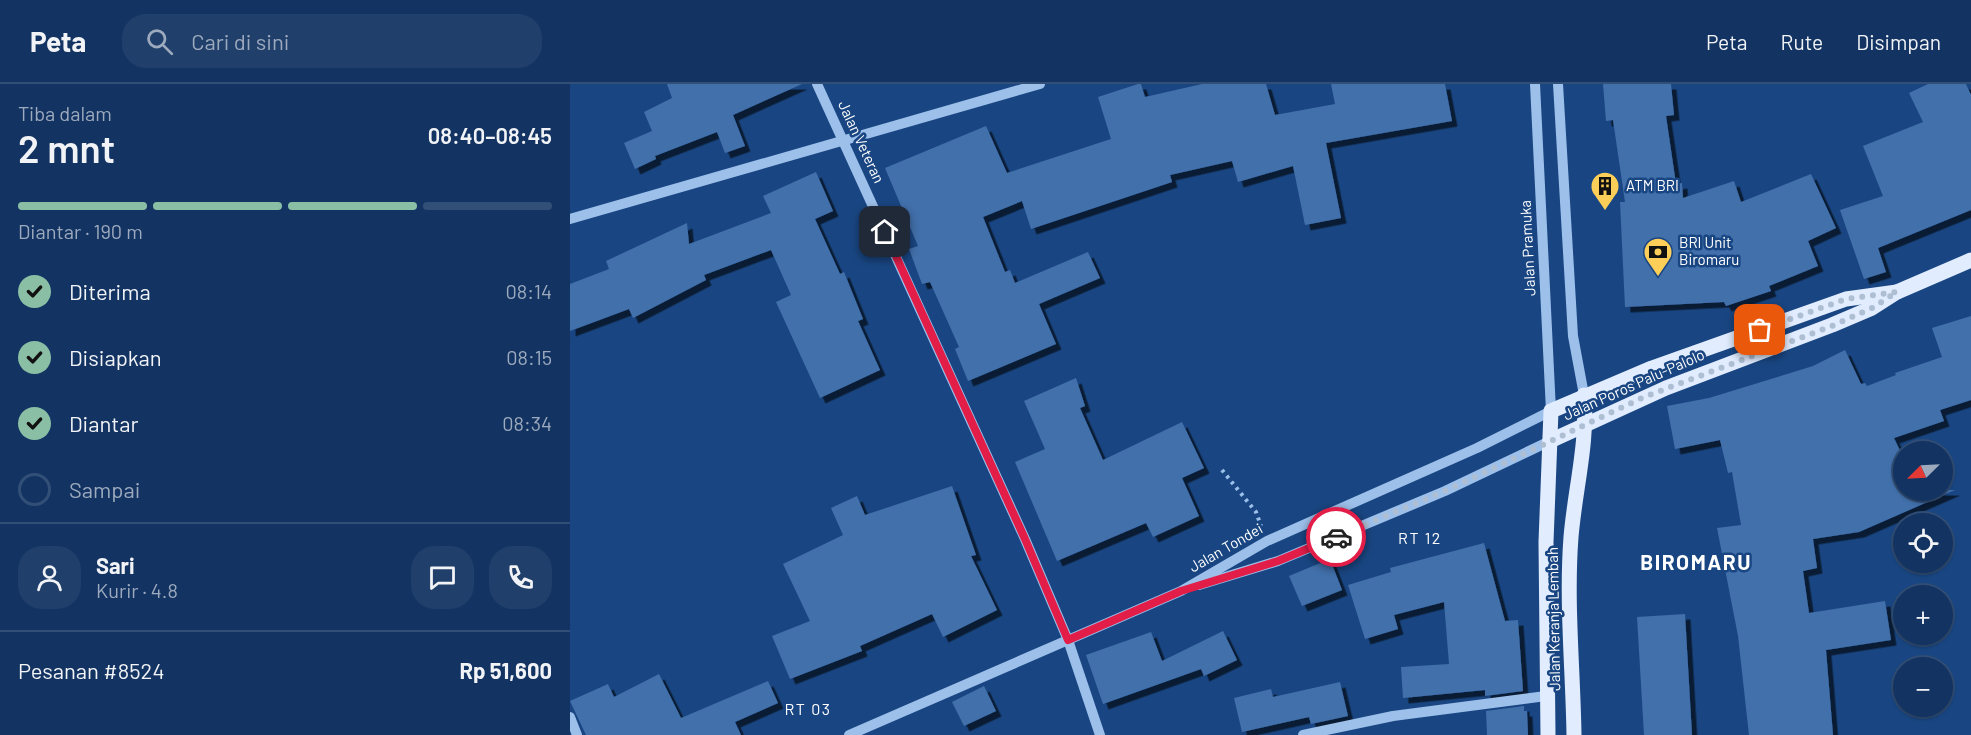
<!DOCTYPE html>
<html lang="id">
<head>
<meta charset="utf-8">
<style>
  body { margin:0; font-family:Barlow,sans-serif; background:#203f6b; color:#f1f3f6; height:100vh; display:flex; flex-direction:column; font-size:22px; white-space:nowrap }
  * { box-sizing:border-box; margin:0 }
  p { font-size:20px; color:#9daabe }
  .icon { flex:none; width:33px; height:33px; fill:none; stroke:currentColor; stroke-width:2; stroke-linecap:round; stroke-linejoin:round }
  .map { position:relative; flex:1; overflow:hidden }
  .sheet { display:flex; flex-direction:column; background:#133462; width:570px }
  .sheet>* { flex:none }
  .needle { width:39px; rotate:246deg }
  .buttons { position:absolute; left:1323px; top:357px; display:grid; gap:12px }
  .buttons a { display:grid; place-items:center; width:60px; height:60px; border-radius:50%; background:#133462; box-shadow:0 2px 4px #0004,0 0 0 2px #324f77; font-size:30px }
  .pin { position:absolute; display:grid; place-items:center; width:51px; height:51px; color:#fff; margin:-26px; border-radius:12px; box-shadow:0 3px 9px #0006 }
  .courier { position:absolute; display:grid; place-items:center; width:60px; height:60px; margin:-30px; border:4px solid #e11d48; border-radius:50%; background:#fff; color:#222; box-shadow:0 2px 8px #0007 }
  .summary em { font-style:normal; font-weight:600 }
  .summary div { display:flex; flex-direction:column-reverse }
  .summary { display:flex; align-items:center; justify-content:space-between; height:102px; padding:0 18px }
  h1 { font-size:39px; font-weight:600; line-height:45px }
  .bar { display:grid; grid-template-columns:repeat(4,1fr); gap:9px 6px; align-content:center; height:72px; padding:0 18px }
  .bar i { height:8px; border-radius:4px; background:#324f77 }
  .bar .selected { background:#8abfa5 }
  .bar p { grid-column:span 4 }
  .line { display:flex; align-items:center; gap:15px; padding:0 18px; border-top:2px solid #324f77 }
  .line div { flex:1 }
  .round { display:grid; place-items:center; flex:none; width:63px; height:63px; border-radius:24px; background:#203f6b }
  ol { padding:0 18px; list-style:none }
  li { display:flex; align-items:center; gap:18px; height:66px }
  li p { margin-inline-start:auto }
  li .icon { padding:6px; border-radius:50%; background:#8abfa5; color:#111; stroke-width:4 }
  li:last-child { color:#9daabe }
  li i { width:33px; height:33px; border:3px solid #324f77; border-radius:50% }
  header { display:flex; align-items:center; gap:36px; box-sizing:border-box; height:84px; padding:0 30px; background:#133462; border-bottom:2px solid #324f77 }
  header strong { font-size:28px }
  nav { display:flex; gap:33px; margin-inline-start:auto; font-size:21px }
  .search { width:420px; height:54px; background:#203f6b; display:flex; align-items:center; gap:15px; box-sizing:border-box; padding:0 21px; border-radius:24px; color:#9daabe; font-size:22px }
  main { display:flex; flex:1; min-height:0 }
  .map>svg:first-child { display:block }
  .building { fill:#4270ab; filter:url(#shadow) }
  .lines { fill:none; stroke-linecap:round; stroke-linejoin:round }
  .path { stroke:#9dc0eb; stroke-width:4; stroke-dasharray:3 4.5; stroke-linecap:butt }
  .minor { stroke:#9dc0eb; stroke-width:10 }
  .major { stroke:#e1ecff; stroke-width:15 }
  .done { stroke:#aebed3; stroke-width:6; stroke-dasharray:0 10.8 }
  .route { stroke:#e11d48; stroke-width:8 }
  .labels { text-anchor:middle; stroke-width:5; stroke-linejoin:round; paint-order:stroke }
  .street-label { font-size:15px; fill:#fff; stroke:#194682 }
  .poi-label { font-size:15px; fill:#fff; stroke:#194682; text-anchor:start }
  .neighbourhood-label { font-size:16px; letter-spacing:1.5px; fill:#fff; stroke:#194682 }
  .district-label { font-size:21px; font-weight:bold; letter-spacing:1.5px; fill:#fff; stroke:#194682 }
</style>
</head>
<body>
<header>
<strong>Peta</strong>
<div class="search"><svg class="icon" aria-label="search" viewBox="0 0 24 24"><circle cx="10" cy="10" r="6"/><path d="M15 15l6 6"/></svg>Cari di sini</div>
<nav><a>Peta</a><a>Rute</a><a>Disimpan</a></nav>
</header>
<main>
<section class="sheet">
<div class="summary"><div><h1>2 mnt</h1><p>Tiba dalam</p></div><em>08:40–08:45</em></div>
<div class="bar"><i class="selected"></i><i class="selected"></i><i class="selected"></i><i></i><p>Diantar · 190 m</p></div>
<ol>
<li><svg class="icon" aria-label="check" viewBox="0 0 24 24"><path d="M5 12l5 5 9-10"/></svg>Diterima<p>08:14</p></li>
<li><svg class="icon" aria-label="check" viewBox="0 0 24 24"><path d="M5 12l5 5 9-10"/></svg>Disiapkan<p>08:15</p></li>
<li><svg class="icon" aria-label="check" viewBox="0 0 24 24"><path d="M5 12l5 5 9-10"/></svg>Diantar<p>08:34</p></li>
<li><i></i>Sampai</li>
</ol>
<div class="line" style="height:108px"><a class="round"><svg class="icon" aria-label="person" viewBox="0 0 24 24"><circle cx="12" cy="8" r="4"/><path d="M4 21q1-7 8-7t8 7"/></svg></a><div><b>Sari</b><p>Kurir · 4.8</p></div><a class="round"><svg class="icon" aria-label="chat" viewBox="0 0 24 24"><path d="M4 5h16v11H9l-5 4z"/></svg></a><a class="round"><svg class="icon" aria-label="phone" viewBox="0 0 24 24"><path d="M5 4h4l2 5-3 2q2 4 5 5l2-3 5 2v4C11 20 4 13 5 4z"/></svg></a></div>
<div class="line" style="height:78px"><div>Pesanan #8524</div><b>Rp 51,600</b></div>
</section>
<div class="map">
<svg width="1401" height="651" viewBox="0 0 1401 651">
  <defs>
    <filter id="shadow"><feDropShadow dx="5.5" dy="5.5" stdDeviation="0" flood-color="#0009"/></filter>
  </defs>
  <rect width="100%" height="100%" fill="#194682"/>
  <g class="building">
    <polygon points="97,0 232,0 163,31 175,62 155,69 147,48 85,72 86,75 65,85 54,59 82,47 74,28 102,14"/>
    <polygon points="568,0 571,0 575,13 632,0 696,0 705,31 765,20 761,0 875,0 882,37 756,59 771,134 735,141 723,82 668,98 662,77 600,91 602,98 461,145 452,117 413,133 435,188 440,186 445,199 518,168 530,194 469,220 486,260 398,297 385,265 389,263 360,198 352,200 339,165 348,162 315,84 416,42 437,89 541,55 528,13"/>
    <polygon points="1033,0 1101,0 1104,31 1096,32 1106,100 1112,99 1113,114 1164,97 1171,118 1241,90 1266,144 1238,157 1248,182 1199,202 1201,207 1156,222 1154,218 1055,223 1050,118 1055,118 1043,36 1036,37"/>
    <polygon points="1358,0 1396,0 1401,11 1401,126 1308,164 1316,188 1294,195 1270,126 1313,112 1293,62 1353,38 1339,9"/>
    <polygon points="246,88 263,127 245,135 270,190 274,188 293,235 288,237 310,286 250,314 206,218 221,211 201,166 134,191 136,196 63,234 59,225 0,247 0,200 39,185 36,177 117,139 119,160 201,129 193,112"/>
    <polygon points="1401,232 1401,316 1370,326 1374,337 1324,354 1334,375 1334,406 1385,406 1289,448 1243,455 1247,484 1233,487 1239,529 1315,517 1321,556 1256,566 1263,651 1179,651 1168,552 1147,444 1171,441 1162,388 1158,389 1150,356 1105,365 1097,322 1139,314 1243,282 1275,266 1291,300 1295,299 1297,302 1326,291 1325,289 1372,273 1362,244"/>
    <polygon points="506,294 515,322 510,324 533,376 612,338 634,384 612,394 629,432 583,453 576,439 487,477 445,378 475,365 454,317"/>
    <polygon points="382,402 406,471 401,472 427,526 373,553 362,530 290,562 292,567 220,595 202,552 240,537 213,480 273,451 261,424 287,412 295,431"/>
    <polygon points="914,459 935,537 948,536 953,607 915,612 915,606 833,614 831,583 879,580 874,518 824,531 828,545 795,555 778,501 821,488 820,484"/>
    <polygon points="760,475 772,506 732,522 719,492"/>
    <polygon points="1115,530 1122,651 1074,651 1067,533"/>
    <polygon points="653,547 667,576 634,592 631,585 533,620 516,571 581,548 592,577"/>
    <polygon points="89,590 111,634 198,597 208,619 165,638 171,651 16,651 0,617 38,600 44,613"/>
    <polygon points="770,598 778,632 741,640 739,633 672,648 664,614 701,605 703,613"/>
    <polygon points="414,602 426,627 394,642 382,618"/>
    <polygon points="954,622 954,627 957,627 958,651 917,651 916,627"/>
  </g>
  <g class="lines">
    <polyline class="path" points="652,386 686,428 691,442"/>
    <g class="minor">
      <polyline points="247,0 455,455 498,556 530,651"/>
      <polyline points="988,0 1003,252 1014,311"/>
      <polyline points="0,135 470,0"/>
      <polyline points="629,501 708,477 875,407 980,357"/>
      <polyline points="0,633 7,651"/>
      <polyline points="279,651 611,507 697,457 907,364 981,327 965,0"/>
      <polyline points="733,651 823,632 976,612"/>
    </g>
    <g class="major">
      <polyline points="980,357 1096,304 1262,241 1302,224 1327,208 1401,176"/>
      <polyline points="978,651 976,458 981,327 1082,284 1276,215 1327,208"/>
      <path d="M 1004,651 C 1003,585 996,519 1001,453 C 1005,405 1018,359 1014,311"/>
    </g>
  </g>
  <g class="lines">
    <polyline class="done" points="766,453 875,407 1074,313 1262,242 1302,224 1327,208 1276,215 1190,246"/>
    <polyline class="route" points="315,148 455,455 498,556 611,507 708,477 766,453"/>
  </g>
  <defs>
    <g id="building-pin" transform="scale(1.5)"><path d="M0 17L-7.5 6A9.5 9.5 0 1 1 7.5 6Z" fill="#fecf58" stroke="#194682"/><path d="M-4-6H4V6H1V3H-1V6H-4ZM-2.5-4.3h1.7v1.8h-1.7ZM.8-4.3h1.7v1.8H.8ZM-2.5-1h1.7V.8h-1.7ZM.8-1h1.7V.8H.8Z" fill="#111"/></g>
    <g id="bank-pin" transform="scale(1.5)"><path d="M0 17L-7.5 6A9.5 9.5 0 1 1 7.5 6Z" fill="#fecf58" stroke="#194682"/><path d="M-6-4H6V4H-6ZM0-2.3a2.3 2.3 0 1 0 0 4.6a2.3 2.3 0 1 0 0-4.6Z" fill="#111"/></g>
  </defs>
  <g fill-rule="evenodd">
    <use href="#building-pin" x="1035" y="102"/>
    <use href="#bank-pin" x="1088" y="168"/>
  </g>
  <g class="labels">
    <g class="street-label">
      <text transform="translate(291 58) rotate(65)" y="5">Jalan Veteran</text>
      <text transform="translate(958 164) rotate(-93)" y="5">Jalan Pramuka</text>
      <text transform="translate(1064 301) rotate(-24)" y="5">Jalan Poros Palu-Palolo</text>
      <text transform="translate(656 464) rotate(-30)" y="5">Jalan Tondei</text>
      <text transform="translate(984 535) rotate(-91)" y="5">Jalan Keranja Lembah</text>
    </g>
    <g class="poi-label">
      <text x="1056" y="107">ATM BRI</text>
      <text x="1109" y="164">BRI Unit<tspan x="1109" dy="17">Biromaru</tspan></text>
    </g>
    <g class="neighbourhood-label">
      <text x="850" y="460">RT 12</text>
      <text x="238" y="631">RT 03</text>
    </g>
    <g class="district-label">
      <text x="1126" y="486">BIROMARU</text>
    </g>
  </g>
</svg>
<div class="buttons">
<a><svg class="needle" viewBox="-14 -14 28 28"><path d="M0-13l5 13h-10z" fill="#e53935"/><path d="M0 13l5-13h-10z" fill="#9daabe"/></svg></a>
<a><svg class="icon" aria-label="locate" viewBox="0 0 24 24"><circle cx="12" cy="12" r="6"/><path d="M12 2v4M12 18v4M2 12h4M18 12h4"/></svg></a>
<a>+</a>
<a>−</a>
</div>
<div class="pin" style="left:1190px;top:246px;background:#ea580c"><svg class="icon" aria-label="bag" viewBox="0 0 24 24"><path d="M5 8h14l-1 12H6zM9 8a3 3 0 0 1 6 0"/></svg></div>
<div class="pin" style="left:315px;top:148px;background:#1f2937"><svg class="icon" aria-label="home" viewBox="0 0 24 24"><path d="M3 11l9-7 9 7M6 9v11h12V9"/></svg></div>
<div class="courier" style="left:766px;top:453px"><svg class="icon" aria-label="car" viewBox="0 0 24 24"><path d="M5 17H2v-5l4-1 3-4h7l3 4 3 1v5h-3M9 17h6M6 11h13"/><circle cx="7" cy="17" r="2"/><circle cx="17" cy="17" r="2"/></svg></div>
</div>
</main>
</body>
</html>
